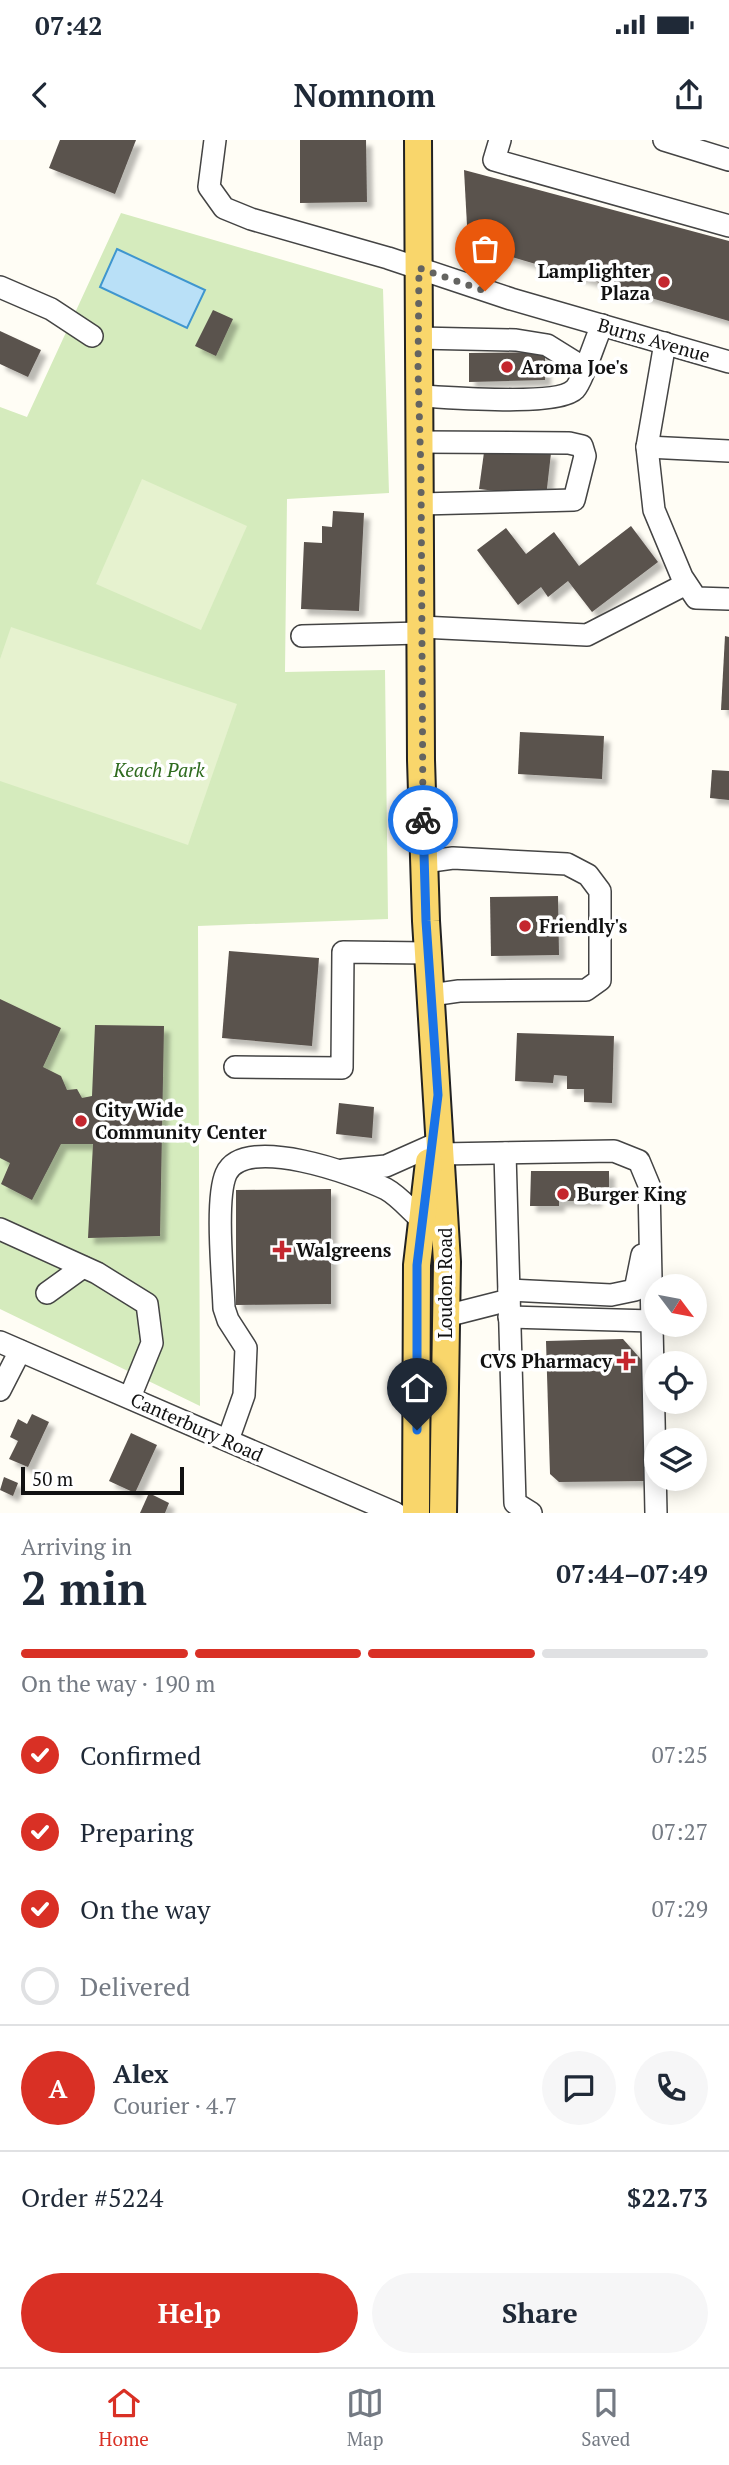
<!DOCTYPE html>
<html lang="en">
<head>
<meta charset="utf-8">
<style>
  body { margin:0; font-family:"PT Serif",serif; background:#f6f6f7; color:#1f2937; height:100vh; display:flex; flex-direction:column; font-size:26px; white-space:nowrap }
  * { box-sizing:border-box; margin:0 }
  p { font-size:23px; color:#747a83 }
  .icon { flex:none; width:38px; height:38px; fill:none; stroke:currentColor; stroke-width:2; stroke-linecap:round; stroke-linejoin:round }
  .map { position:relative; height:1373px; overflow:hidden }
  .panel { display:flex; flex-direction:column; background:#fff; flex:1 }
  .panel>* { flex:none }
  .needle { width:46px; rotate:122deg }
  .fabs { position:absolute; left:644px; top:1134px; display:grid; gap:14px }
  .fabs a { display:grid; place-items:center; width:63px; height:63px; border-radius:50%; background:#fff; box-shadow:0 4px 18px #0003; font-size:35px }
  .scale { position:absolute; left:21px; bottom:18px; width:163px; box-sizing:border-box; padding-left:7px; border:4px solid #111; border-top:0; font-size:19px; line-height:24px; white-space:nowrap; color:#111; -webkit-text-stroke:5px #fff; paint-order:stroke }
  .pin { position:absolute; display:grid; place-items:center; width:60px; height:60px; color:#fff; margin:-72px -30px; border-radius:50% 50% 50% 0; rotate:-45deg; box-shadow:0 0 7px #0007 }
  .pin .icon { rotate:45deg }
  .courier { position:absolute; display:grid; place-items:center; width:70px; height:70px; margin:-35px; border:5px solid #1a73e8; border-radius:50%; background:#fff; color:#222; box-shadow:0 2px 9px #0007 }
  .overview em { font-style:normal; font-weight:700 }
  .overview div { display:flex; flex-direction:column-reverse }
  .overview { display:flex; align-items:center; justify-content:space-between; height:119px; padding:0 21px }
  h1 { font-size:46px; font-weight:700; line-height:52px }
  .bar { display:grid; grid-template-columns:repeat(4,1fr); gap:10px 7px; align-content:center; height:84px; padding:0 21px }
  .bar i { height:9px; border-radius:5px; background:#e0e1e3 }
  .bar .on { background:#d93025 }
  .bar p { grid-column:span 4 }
  .line { display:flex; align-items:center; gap:18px; padding:0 21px; border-top:2px solid #e0e1e3 }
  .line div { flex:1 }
  .round { display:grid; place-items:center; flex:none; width:74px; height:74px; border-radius:37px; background:#f6f6f7 }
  ol { padding:0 21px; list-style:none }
  li { display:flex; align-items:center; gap:21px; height:77px }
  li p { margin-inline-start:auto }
  li .icon { padding:7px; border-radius:50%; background:#d93025; color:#fff; stroke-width:4 }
  li:last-child { color:#747a83 }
  li i { width:38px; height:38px; border:4px solid #e0e1e3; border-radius:50% }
  .action { display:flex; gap:14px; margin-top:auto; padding:14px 21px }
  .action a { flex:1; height:80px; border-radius:42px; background:#d93025; color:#fff; font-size:28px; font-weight:700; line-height:80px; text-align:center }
  .action a+a { background:#f6f6f7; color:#1f2937 }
  .status { display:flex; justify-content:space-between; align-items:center; height:49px; padding:0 35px; background:#fff; direction:ltr }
  .status svg { height:19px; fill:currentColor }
  header { display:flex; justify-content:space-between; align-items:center; height:91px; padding:0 21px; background:#fff; font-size:32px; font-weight:700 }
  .menu { display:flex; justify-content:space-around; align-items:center; height:98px; border-top:2px solid #e0e1e3; background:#fff; font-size:19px; color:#747a83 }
  .menu a { display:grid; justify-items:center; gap:4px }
  .menu .on { color:#d93025 }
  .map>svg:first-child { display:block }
  .green { fill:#d5ebbd }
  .pitch { fill:#e6f2cf }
  .water { fill:#b9e0f7; stroke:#3f96cf; stroke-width:2 }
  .building { fill:#5a524d; filter:url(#shadow) }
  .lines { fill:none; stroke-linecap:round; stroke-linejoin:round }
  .minor-casing { stroke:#444; stroke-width:24 }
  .major-casing { stroke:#222; stroke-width:30 }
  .minor { stroke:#fff; stroke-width:21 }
  .major { stroke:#f9d66b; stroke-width:26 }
  .done { stroke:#646461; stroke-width:7; stroke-dasharray:0 12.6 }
  .route { stroke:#1a73e8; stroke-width:9 }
  .poi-dot { fill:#c4262e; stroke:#fff; stroke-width:2.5 }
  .labels { text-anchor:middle; stroke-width:7; stroke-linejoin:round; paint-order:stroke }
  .poi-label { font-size:19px; font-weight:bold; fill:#111; stroke:#fff; text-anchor:start }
  .street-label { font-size:19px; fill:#111; stroke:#fff }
  .park-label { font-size:19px; font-style:italic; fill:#2f6b1f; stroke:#fff }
</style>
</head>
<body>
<div class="status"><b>07:42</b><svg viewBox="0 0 49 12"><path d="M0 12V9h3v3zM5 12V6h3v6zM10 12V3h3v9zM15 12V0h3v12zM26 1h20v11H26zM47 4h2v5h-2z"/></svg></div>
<header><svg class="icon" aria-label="back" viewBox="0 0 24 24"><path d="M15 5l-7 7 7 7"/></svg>Nomnom<svg class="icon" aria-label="share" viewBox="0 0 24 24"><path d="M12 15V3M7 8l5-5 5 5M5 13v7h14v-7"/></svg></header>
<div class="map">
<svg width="729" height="1373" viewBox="0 0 729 1373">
  <defs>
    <filter id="shadow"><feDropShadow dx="6" dy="6" stdDeviation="2" flood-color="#0004"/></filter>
  </defs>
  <rect width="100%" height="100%" fill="#fffdf5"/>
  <polygon class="green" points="121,73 383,149 389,353 287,359 285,532 385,530 388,779 198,786 200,1266 0,1169 0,267 27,277"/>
  <g class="pitch">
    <polygon points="142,339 247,386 201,490 96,444"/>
    <polygon points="11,487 237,564 188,705 0,641 0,519"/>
  </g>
  <polygon class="water" points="117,109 205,150 187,188 100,147"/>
  <g class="building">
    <polygon points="60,0 136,0 115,54 49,28"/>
    <polygon points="300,0 366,0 367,62 300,63"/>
    <polygon points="464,30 729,101 729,181 468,104"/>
    <polygon points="213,170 233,179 216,216 195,206"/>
    <polygon points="0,191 41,210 28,237 0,224"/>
    <polygon points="545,212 545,240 469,242 469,213"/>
    <polygon points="485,305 551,313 546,357 479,349"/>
    <polygon points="333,371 364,373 359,471 301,469 304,402 322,403 322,386 332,387"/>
    <polygon points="631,386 658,422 592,472 568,441 548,457 541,447 518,465 477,410 506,388 526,414 554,392 579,426"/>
    <polygon points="725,496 729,497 729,570 721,570"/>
    <polygon points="520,592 604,596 602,639 518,634"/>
    <polygon points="712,630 729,631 729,660 710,658"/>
    <polygon points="558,756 559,815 491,816 490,757"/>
    <polygon points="229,811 319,818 312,906 222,898"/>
    <polygon points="0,859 61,888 43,927 61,936 67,950 77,949 82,958 92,956 95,885 164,886 160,1096 88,1098 93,1004 61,1004 32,1060 1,1044 10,1023 0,1018"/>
    <polygon points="517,893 614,896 612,963 584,962 584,949 567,949 567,936 554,935 553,943 515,941"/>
    <polygon points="339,963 374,967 372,998 336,994"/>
    <polygon points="531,1031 609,1031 609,1047 596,1047 596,1061 559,1061 559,1066 530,1066"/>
    <polygon points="331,1049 331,1164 236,1165 236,1050"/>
    <polygon points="623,1199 646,1225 647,1341 559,1342 550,1334 546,1201"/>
    <polygon points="32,1274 49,1282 28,1327 9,1319 18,1301 10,1297 18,1279 27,1284"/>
    <polygon points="131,1293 157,1305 135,1353 109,1341"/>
    <polygon points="4,1337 18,1343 13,1356 0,1350"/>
    <polygon points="149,1353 169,1363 165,1373 140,1373"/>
  </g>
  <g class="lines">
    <g class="minor-casing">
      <g id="minor">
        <polyline points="215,0 209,47 224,68 251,79 388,118 511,159 729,222"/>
        <polyline points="500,0 494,20 729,86"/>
        <polyline points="664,0 729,20"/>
        <polyline points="0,147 51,169 92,196"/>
        <polyline points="418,198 516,200 547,205 584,228"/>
        <polyline points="665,203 647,307 654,370 682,437 696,458 729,459"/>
        <path d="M 419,256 C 447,257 558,267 575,249 C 582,242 596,198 602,185"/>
        <polyline points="420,302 569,303 582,306 585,316 574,360 421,364"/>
        <polyline points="647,307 729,311"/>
        <polyline points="421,487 587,495 686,444"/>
        <polyline points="302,496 421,493"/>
        <polyline points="424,722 453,718 567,724 588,735 600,751 600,840 586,850 459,851 431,855"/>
        <polyline points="235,927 342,928 343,812 428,813"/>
        <polyline points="505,1013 515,1363 531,1373"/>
        <polyline points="441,1014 614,1011 639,1021 649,1045 656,1373"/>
        <polyline points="343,1030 386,1026 431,1006"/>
        <polyline points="0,1089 97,1133 147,1164 152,1203 130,1257"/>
        <polyline points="509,1150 611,1155 635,1150 642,1115"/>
        <polyline points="47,1153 83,1127"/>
        <polyline points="446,1176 509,1160"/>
        <polyline points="509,1177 652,1181"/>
        <polyline points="0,1202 395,1373"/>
        <polyline points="0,1250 20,1211"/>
        <path d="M 228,1300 L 244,1255 L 246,1208 L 228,1180 L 224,1168 C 223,1138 215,1059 226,1034 C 244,993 357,1035 386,1049 C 399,1056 411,1071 423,1081"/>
      </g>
    </g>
    <g class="major-casing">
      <g id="major">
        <polyline points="418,0 421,620 426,781 447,1122 443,1373"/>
        <polyline points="416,1373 417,1125 429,1022"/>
      </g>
    </g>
    <use href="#minor" class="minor"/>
    <use href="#major" class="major"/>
  </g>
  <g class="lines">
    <polyline class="done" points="423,680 421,334 418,229 419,128 485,151"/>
    <polyline class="route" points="417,1290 417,1125 438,955 426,781 423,680"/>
  </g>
  <g class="poi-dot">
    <circle cx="664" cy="142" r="7"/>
    <circle cx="507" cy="227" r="7"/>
    <circle cx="525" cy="786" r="7"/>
    <circle cx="81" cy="981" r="7"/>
    <circle cx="563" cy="1054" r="7"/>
    <path d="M278.5 1099.5h7v7h7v7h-7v7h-7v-7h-7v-7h7z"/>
    <path d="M622.5 1210.5h7v7h7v7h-7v7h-7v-7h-7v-7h7z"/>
  </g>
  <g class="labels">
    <g class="poi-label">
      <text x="650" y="138" text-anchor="end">Lamplighter<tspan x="650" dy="22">Plaza</tspan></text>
      <text x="521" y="234">Aroma Joe's</text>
      <text x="539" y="793">Friendly's</text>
      <text x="95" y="977">City Wide<tspan x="95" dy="22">Community Center</tspan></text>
      <text x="577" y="1061">Burger King</text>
      <text x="296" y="1117">Walgreens</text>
      <text x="612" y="1228" text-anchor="end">CVS Pharmacy</text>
    </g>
    <g class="street-label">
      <text transform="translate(654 200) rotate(16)" y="7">Burns Avenue</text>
      <text transform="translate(445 1143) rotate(-90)" y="7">Loudon Road</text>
      <text transform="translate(197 1287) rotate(24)" y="7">Canterbury Road</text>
    </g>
    <g class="park-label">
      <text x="159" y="637">Keach Park</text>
    </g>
  </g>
</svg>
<div class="fabs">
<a><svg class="needle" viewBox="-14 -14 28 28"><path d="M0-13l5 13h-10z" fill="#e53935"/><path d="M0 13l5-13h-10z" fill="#747a83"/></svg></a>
<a><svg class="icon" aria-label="locate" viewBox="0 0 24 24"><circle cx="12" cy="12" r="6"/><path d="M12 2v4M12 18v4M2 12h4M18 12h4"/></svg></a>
<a><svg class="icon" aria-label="layers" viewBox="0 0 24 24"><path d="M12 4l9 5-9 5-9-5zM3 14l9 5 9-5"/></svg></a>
</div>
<div class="scale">50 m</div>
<div class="pin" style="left:485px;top:151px;background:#ea580c"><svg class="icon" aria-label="bag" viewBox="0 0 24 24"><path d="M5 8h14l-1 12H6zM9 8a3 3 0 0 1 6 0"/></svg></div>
<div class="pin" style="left:417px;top:1290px;background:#1f2937"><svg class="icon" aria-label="home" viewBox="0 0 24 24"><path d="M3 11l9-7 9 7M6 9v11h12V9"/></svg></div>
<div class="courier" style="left:423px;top:680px"><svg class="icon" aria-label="bike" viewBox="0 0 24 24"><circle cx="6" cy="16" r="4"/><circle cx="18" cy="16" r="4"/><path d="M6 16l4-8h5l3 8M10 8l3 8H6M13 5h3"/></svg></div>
</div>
<section class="panel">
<div class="overview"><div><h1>2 min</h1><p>Arriving in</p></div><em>07:44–07:49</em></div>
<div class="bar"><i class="on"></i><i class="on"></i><i class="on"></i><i></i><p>On the way · 190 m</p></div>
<ol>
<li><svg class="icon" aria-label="check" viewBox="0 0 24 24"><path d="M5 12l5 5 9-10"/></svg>Confirmed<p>07:25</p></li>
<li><svg class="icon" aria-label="check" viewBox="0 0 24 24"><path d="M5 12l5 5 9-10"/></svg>Preparing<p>07:27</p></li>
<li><svg class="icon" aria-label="check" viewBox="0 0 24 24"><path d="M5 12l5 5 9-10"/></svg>On the way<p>07:29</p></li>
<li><i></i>Delivered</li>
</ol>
<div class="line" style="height:126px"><b class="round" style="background:#d93025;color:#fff">A</b><div><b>Alex</b><p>Courier · 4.7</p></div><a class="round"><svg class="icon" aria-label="chat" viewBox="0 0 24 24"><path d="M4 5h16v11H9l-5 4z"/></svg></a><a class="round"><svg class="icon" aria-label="phone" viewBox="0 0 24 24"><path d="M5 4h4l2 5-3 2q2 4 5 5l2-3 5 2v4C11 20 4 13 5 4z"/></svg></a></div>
<div class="line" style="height:91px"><div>Order #5224</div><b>$22.73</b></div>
<div class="action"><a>Help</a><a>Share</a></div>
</section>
<nav class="menu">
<a class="on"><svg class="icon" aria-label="home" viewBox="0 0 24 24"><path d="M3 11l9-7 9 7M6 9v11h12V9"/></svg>Home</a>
<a><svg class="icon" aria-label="map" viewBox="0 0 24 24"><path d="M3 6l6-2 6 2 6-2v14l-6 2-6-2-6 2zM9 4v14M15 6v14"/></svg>Map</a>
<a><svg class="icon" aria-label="saved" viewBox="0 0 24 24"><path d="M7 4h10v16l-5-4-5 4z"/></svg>Saved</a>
</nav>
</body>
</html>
